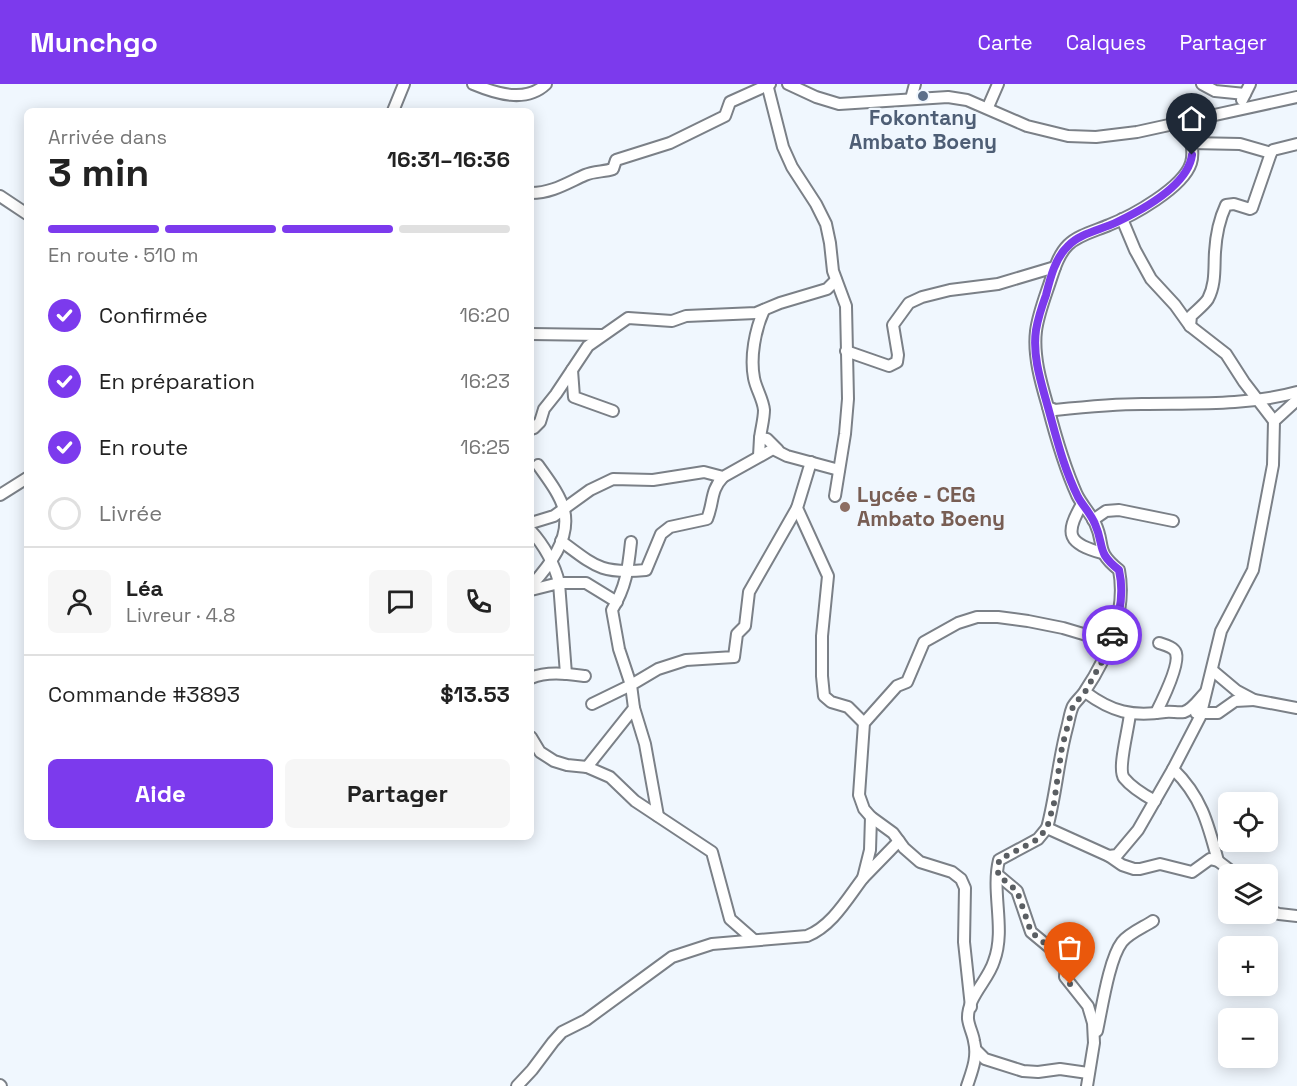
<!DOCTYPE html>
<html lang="fr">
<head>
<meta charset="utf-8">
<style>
  body { margin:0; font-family:"Space Grotesk",sans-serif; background:#f6f6f6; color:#222; height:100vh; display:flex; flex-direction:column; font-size:22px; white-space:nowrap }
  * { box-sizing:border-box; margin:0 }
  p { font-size:20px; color:#767676 }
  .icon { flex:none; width:33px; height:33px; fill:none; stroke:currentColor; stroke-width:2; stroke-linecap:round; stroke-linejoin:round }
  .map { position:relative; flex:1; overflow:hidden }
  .panel { position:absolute; left:24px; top:24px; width:510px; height:732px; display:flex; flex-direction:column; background:#fff; border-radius:9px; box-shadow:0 3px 15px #0003 }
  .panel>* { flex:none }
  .buttons { position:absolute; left:1218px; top:708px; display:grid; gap:12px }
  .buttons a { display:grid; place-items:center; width:60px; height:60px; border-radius:9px; background:#fff; box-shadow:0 3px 15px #0003; font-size:30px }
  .pin { position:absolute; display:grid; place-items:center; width:51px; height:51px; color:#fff; margin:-62px -26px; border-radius:50% 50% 50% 0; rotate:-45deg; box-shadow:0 0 6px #0007 }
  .pin .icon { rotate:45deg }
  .courier { position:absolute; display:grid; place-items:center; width:60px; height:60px; margin:-30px; border:4px solid #7c3aed; border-radius:50%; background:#fff; color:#222; box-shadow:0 2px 8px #0007 }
  .head em { font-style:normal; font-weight:700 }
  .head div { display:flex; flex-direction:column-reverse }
  .head { display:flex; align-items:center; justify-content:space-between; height:102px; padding:0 24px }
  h1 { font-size:39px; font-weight:700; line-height:45px }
  .bar { display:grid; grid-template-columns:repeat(4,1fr); gap:9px 6px; align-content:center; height:72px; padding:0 24px }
  .bar i { height:8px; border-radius:4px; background:#e0e0e0 }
  .bar .on { background:#7c3aed }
  .bar p { grid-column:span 4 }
  .line { display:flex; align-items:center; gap:15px; padding:0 24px; border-top:2px solid #e0e0e0 }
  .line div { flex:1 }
  .round { display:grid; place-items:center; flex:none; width:63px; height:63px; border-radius:9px; background:#f6f6f6 }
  ol { padding:0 24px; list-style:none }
  li { display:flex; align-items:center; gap:18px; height:66px }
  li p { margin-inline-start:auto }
  li .icon { padding:6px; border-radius:50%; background:#7c3aed; color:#fff; stroke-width:4 }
  li:last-child { color:#767676 }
  li i { width:33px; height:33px; border:3px solid #e0e0e0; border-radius:50% }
  .cta { display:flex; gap:12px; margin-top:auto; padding:12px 24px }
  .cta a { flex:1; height:69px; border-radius:9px; background:#7c3aed; color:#fff; font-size:24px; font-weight:700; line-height:69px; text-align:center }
  .cta a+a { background:#f6f6f6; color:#222 }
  header { display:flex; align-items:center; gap:36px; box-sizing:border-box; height:84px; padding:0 30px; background:#7c3aed; color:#fff }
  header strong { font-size:28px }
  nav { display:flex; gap:33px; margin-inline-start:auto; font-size:21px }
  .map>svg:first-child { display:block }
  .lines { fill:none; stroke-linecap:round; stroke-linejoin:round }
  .minor-casing { stroke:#7b8087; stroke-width:14 }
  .minor { stroke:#fff; stroke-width:10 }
  .done { stroke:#5a5e62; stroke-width:6; stroke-dasharray:0 10.8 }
  .route { stroke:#7c3aed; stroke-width:8 }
  .service-dot { fill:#5c6f8a; stroke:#f0f7fe; stroke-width:2 }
  .education-dot { fill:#8d6e63; stroke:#f0f7fe; stroke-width:2 }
  .labels { text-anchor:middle; stroke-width:4.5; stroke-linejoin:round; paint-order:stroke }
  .service-label { font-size:21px; font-weight:bold; fill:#4e5e75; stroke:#f0f7fe }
  .education-label { font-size:21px; font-weight:bold; fill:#785e54; stroke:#f0f7fe; text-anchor:start }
</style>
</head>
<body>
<header>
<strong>Munchgo</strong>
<nav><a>Carte</a><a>Calques</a><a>Partager</a></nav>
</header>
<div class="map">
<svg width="1297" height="1002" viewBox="0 0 1297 1002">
  <rect width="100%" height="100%" fill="#f0f7fe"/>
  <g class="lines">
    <g class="minor-casing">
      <g id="minor">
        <path d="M 473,0 C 497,10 526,19 546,0"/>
        <polyline points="767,0 783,63 792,83 816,120 826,140 830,159 833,187 846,222 848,315 845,350 835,412"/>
        <polyline points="788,0 816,13 839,20 948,13 967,16 1027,42 1068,52 1096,53 1137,48 1297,13"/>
        <polyline points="1202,0 1215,7 1245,10"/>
        <polyline points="911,15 915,0"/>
        <polyline points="1242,16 1250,0"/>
        <polyline points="988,23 998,0"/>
        <polyline points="393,27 404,0"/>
        <path d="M 1186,38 C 1189,51 1195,66 1191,79 C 1183,104 1132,132 1109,141 C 1095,147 1078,151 1068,161 C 1058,171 1054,186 1050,198 C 1045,213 1038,231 1036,247 C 1033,272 1041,299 1048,323 L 1055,326 C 1084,323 1113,320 1142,320 C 1194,319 1246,322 1297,308"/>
        <polyline points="1191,59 1240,60 1271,69"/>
        <path d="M 531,109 C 552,109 567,99 585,91 C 594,87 604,88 613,85 L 616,76 L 670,59 L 725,32 L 730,18 L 770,0"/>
        <polyline points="0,112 27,130"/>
        <polyline points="1122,135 1135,166 1151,195 1175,221 1190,242 1226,270 1244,298 1274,337"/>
        <path d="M 1190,242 L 1191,232 C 1196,227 1204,221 1208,215 C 1216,200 1214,183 1215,168 C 1216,151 1219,136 1226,121 L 1234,120 L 1250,125 L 1252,124 L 1271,69 L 1273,66 L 1297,60"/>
        <polyline points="531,250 602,251"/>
        <polyline points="846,267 889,282 897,278 898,271 893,241 909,219 922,213 950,206 998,200 1055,183"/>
        <polyline points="572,286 574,313 613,327"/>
        <polyline points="531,345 534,344 540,338 544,325 556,310 588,262 628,234 672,237 686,232 756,229 780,219 827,205 836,196"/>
        <path d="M 760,354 C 761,345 764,335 764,326 C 763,315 756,305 754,294 C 750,273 755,246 764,226"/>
        <polyline points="759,372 760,354 767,355 778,366"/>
        <polyline points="811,378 797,424 828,492 822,552 822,592 824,612 831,618 848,623 864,639"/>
        <polyline points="0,411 27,394"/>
        <path d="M 1082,420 C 1064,451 1068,459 1102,469"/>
        <polyline points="1093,436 1106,427 1119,426 1173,437"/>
        <polyline points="531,439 554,432 590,406 613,395 653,396 704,388 723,393 773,365 787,372 839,386"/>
        <path d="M 531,447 C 544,461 555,481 559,499 L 586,499 L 617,518"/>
        <path d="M 561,457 C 596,483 601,490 646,486 L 661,450 L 670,443 L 707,435 C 714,418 710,407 723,393"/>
        <path d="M 531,502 C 549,482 571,455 564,426 C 560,410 547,394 538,381"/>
        <polyline points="531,506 559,499 566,590"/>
        <polyline points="1212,586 1237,607 1254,616 1297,624"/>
        <path d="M 531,594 C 547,587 568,590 585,592"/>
        <path d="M 1085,608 C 1112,628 1132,633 1165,628 C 1171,627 1178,629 1184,628 C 1193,625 1199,615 1205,609"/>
        <path d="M 592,620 L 631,601 L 619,565 L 612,526 C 626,503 628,486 631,458"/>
        <polyline points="634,624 645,660 658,732"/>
        <path d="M 1130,629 C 1129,644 1117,685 1124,694 C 1132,704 1144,711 1155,717"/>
        <path d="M 1156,629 C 1162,617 1180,581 1176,569 C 1174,563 1165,561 1159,559"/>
        <polyline points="1196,629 1218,629 1235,617 1254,616"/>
        <polyline points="531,653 540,668 554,677 567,681 587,683 610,693 635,717 712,768 730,835 754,856"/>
        <polyline points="587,683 634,624 631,601 658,585 686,576 734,573 737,550 745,542 749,508 797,424"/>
        <polyline points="871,733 870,766 863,794 899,757"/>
        <path d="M 1047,744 C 1056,711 1058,677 1067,644 C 1069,637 1070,628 1073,622 C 1076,617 1082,612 1085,607 C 1108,573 1127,527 1119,486 C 1094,466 1106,462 1095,439 C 1090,429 1082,421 1077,411 C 1064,382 1056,354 1048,323"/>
        <polyline points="1109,772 1122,781 1134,785 1140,785 1160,780 1192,788 1210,775 1218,777 1235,790"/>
        <path d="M 1218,777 C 1208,739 1201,712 1173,685 L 1200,633 L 1221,547 L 1253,486 L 1273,381 L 1274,337 L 1297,316"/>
        <polyline points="998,791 1017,807 1031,848 1066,877 1065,893 1088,922 1093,939 1094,959 1087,1002"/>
        <polyline points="1268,826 1279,830 1297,832"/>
        <polyline points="971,923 964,858 965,804 961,795 952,788 920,778 904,764 893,749 871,733 864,725 859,711 864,639 897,602 907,598 924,558 958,539 977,533 998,533 1028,537 1063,544 1110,558"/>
        <path d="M 1097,947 C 1102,924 1109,875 1122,858 C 1129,849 1144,843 1153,837"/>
        <polyline points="976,966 985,975 1023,987 1038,988 1060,985 1088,989"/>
        <polyline points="0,1001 1,1002"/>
        <path d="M 517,1002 L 532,986 L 553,958 L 562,948 L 586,936 L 672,873 L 712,860 L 807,852 C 832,842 847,815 863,794"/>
        <path d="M 967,1002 C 972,987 978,973 974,957 C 973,950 969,943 968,935 C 967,913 988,897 994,877 C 1006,845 991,809 999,776 L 1038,755 L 1047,744 L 1109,772 L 1117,771 L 1138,746 L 1173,685"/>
      </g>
    </g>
    <use href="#minor" class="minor"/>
  </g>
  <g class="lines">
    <polyline class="done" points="1070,900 1065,893 1066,877 1031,848 1017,807 998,791 999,776 1038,755 1047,744 1054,719 1062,663 1073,622 1085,608 1104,574 1112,551"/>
    <path class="route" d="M 1112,551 C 1120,531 1124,508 1119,486 C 1096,468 1105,463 1095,440 C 1091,430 1083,422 1078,413 C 1064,385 1057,356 1049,327 C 1042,301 1032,273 1036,246 C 1038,234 1042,222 1046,211 C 1050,195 1055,174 1068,162 C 1080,149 1101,146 1117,138 C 1142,126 1188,101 1192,71"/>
  </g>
  <circle class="service-dot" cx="923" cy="12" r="6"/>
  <circle class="education-dot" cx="845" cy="423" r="6"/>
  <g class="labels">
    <g class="service-label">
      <text x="923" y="41">Fokontany<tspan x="923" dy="24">Ambato Boeny</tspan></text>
    </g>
    <g class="education-label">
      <text x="857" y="418">Lycée - CEG<tspan x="857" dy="24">Ambato Boeny</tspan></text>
    </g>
  </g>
</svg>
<div class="buttons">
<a><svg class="icon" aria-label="locate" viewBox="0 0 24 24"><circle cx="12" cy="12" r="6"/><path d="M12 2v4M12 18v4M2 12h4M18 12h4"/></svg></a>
<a><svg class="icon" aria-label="layers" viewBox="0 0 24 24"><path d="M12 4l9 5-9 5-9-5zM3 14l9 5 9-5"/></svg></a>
<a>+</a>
<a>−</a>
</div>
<div class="pin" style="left:1070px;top:900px;background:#ea580c"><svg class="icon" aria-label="bag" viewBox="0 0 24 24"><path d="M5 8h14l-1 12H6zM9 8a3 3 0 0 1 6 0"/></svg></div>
<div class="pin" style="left:1192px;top:71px;background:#1f2937"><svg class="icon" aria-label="home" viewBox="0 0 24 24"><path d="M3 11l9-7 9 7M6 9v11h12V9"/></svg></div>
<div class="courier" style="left:1112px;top:551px"><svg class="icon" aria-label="car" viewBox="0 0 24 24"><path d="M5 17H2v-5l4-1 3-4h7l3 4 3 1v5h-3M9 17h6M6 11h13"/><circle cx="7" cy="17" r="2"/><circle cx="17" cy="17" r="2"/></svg></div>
<section class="panel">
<div class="head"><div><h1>3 min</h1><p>Arrivée dans</p></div><em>16:31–16:36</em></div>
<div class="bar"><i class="on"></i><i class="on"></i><i class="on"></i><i></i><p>En route · 510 m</p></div>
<ol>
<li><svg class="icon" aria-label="check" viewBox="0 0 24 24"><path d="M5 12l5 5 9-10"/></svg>Confirmée<p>16:20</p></li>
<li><svg class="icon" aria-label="check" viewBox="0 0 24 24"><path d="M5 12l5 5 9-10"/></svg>En préparation<p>16:23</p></li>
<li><svg class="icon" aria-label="check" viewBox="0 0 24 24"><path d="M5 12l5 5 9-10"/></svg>En route<p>16:25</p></li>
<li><i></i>Livrée</li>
</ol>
<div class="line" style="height:108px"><a class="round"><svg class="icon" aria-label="person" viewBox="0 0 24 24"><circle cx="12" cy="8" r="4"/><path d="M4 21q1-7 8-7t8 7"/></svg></a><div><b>Léa</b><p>Livreur · 4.8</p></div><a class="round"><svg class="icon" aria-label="chat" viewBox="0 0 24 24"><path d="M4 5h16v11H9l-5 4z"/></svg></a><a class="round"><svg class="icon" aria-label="phone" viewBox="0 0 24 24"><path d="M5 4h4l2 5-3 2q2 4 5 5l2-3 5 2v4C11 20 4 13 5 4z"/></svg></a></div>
<div class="line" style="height:78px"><div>Commande #3893</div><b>$13.53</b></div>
<div class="cta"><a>Aide</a><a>Partager</a></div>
</section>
</div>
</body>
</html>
